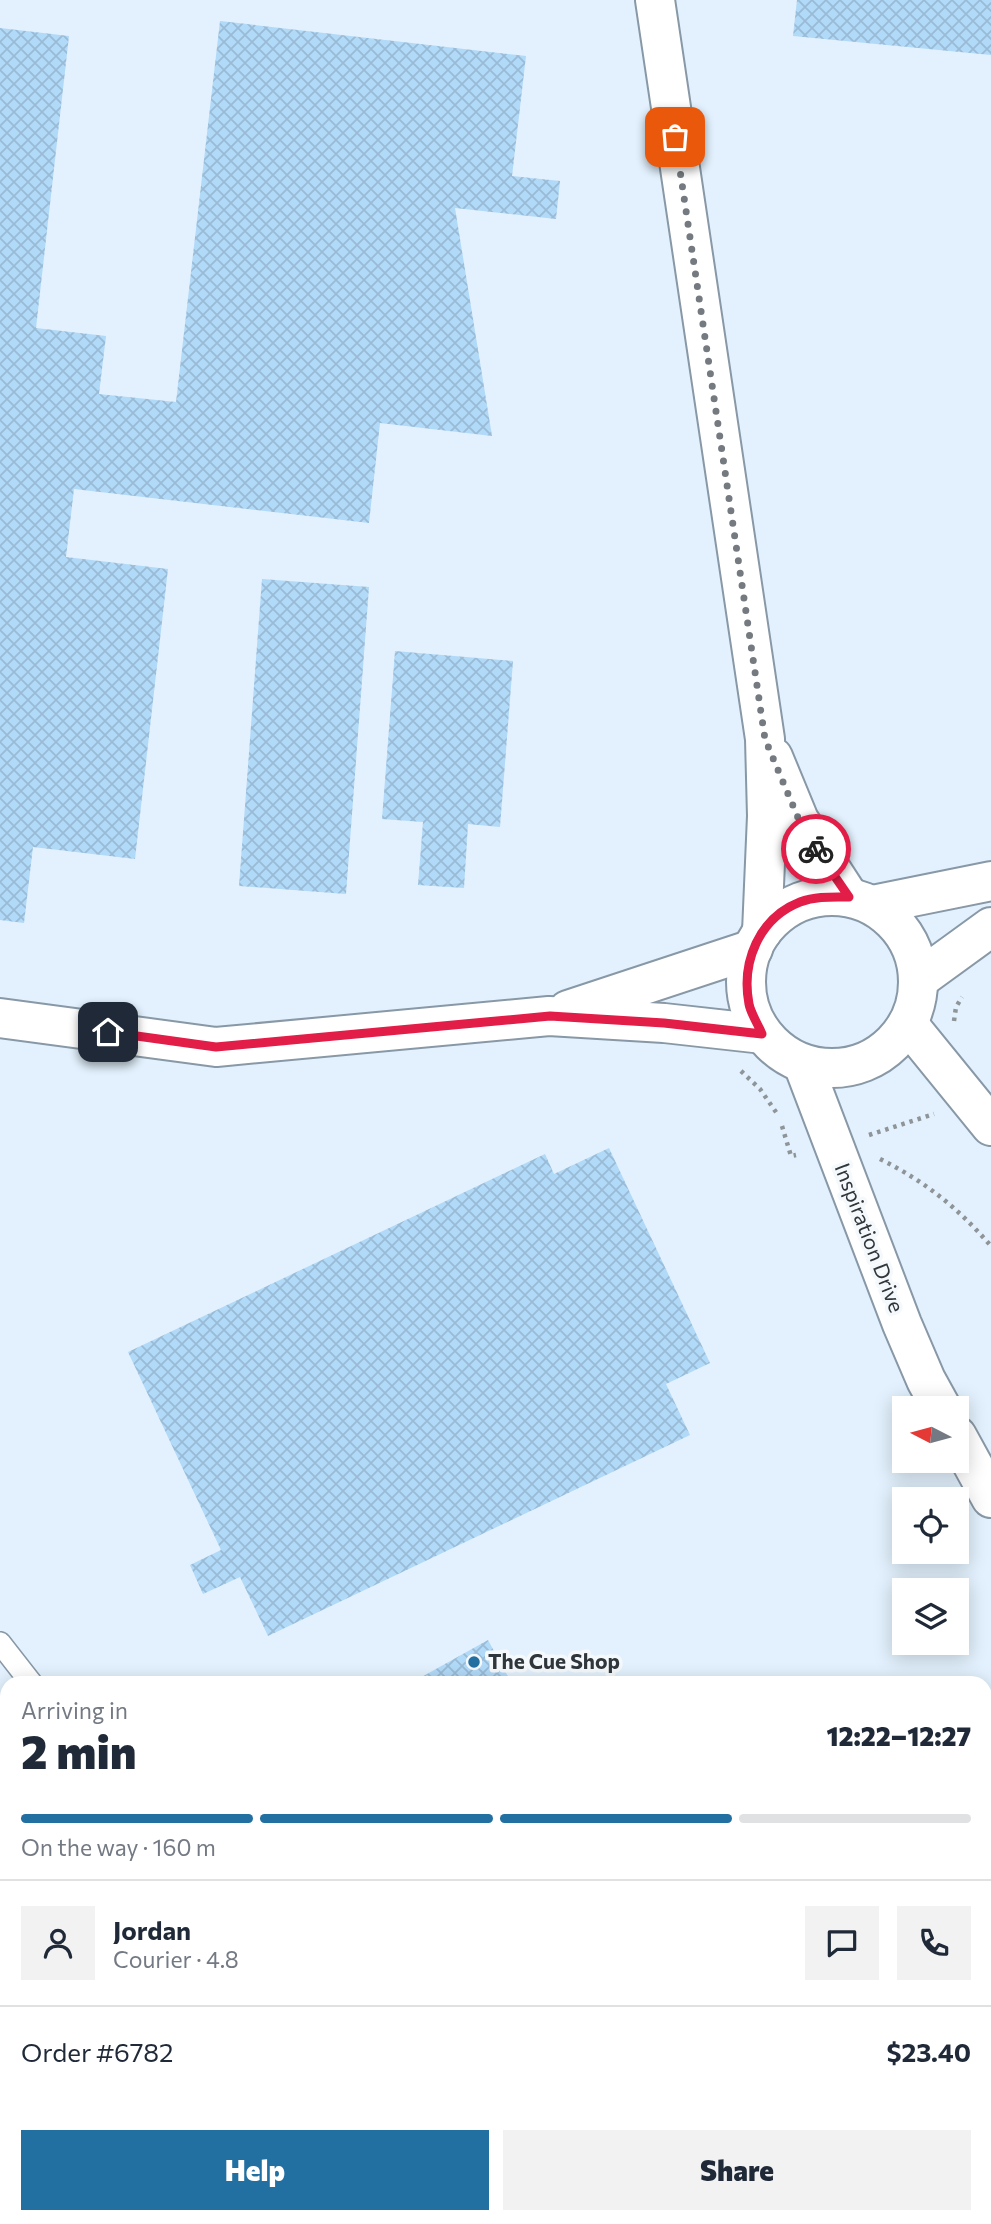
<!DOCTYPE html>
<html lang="en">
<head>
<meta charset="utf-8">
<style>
  body { margin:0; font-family:Commissioner,sans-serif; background:#f2f2f3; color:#1f2937; height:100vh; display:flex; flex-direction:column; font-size:26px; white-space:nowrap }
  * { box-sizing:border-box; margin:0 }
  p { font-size:23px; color:#747a83 }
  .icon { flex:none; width:38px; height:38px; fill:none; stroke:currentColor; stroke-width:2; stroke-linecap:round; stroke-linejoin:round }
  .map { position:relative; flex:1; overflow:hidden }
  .details { position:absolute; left:0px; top:1676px; width:992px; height:548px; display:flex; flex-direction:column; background:#fff; border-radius:21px 21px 0 0; box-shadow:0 4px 18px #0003 }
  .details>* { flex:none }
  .needle { width:46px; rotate:276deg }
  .fabs { position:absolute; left:892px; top:1396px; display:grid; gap:14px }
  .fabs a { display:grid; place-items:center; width:77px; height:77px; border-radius:0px; background:#fff; box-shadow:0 4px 18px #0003; font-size:35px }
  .pin { position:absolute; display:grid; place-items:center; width:60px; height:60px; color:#fff; margin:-30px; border-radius:14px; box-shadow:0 4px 10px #0006 }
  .courier { position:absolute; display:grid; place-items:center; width:70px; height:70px; margin:-35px; border:5px solid #e11d48; border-radius:50%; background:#fff; color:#222; box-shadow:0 2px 9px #0007 }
  .summary em { font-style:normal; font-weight:800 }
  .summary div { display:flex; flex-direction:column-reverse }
  .summary { display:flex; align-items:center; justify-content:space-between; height:119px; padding:0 21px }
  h1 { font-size:46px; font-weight:800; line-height:52px }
  .bar { display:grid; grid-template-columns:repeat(4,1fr); gap:10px 7px; align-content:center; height:84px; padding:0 21px }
  .bar i { height:9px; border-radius:5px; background:#e0e1e3 }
  .bar .active { background:#226fa1 }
  .bar p { grid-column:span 4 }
  .line { display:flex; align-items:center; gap:18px; padding:0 21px; border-top:2px solid #e0e1e3 }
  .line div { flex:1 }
  .round { display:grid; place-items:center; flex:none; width:74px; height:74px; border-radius:0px; background:#f2f2f3 }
  .button { display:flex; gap:14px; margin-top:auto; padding:14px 21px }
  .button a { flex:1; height:80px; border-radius:0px; background:#226fa1; color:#fff; font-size:28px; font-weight:800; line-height:80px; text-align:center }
  .button a+a { background:#f2f2f3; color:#1f2937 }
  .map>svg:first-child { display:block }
  .built { fill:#e2f1fd; fill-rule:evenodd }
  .building { fill:url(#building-cross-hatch) }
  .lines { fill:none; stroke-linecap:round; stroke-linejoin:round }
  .lane-casing { stroke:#8898a6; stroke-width:24 }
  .street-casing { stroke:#8898a6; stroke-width:42 }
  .path { stroke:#8e9498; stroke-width:4.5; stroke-dasharray:3.5 5; stroke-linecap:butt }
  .lane { stroke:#fff; stroke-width:21 }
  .street { stroke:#fff; stroke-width:38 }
  .done { stroke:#747a7f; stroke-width:7; stroke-dasharray:0 12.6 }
  .route { stroke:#e11d48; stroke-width:9 }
  .poi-dot { fill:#226fa1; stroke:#f5f9fc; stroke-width:2.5 }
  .labels { text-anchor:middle; stroke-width:7; stroke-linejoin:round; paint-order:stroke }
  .street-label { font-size:21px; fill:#2f363c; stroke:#f5f9fc }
  .poi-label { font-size:21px; font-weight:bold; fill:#2f363c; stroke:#f5f9fc; text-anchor:start }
</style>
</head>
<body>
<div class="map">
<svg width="991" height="2224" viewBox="0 0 991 2224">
  <defs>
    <pattern id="building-cross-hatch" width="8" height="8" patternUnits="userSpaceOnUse" patternTransform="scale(1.75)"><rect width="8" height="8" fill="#b1d9f8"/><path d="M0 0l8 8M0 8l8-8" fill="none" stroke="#99bbd6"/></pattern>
  </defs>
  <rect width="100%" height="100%" fill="#f5f9fc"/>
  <path class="built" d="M 0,0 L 991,0 L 991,2224 L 0,2224 ZM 905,1409 L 957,1409 L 957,1461 L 905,1461 ZM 905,1500 L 957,1500 L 957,1552 L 905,1552 ZM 905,1591 L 957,1591 L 957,1643 L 905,1643 ZM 7,1684 L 985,1684 L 985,2217 L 7,2217 Z"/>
  <g class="building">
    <polygon points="797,0 991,0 991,55 793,36"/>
    <polygon points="220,21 526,56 512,176 560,181 556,219 455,208 492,436 380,423 369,523 74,489 66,557 168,569 135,859 33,847 24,923 0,920 0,28 69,36 36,328 106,336 99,394 176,402"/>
    <polygon points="262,579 369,587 346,894 239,886"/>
    <polygon points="395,651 513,661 500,827 468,824 464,888 418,885 423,822 382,819"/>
    <polygon points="609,1148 710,1363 666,1384 690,1435 268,1636 240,1577 203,1594 190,1565 221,1550 128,1352 545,1154 554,1174"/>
    <polygon points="488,1640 512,1684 409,1684"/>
    <polygon points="0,1711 7,1720 7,1982 0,1973"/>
    <polygon points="188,2217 409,2217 414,2224 193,2224"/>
  </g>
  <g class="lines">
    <g class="lane-casing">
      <g id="lane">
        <polyline points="0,1643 32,1684"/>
        <polyline points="0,2022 7,2031"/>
        <polyline points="0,2217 5,2224"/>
        <polyline points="151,2217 156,2224"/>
        <polyline points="448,2217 453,2224"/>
        <polyline points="93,2224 103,2217"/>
      </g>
    </g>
    <g class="street-casing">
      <g id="street">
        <polyline points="655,0 765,739 767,816 762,932"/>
        <polyline points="773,757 799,820 849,897"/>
        <circle cx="832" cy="982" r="86"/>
        <polyline points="872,905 991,881"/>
        <polyline points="918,980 991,927"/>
        <polyline points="568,1010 753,949"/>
        <polyline points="0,1018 216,1047 549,1016 664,1023 763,1034"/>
        <polyline points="908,1024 991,1126"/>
        <polyline points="803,1064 902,1324 926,1380 942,1409"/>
        <polyline points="957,1436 991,1498"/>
        <polyline points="985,2160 991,2155"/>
        <polyline points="921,2224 928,2217"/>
      </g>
    </g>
    <g class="path">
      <polyline points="954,1021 956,1007 962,997"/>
      <polyline points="741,1071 760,1089 778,1115"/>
      <polyline points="782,1126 791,1156 796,1155"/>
      <polyline points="869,1135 934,1114"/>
      <path d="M 880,1159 C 926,1182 958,1208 991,1246"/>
    </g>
    <use href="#lane" class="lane"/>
    <use href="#street" class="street"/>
  </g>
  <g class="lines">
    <polyline class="done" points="675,137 765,739 799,820 816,849"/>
    <path class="route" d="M 108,1032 L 216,1047 L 550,1016 L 664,1023 L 762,1034 C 758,1024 751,1014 749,1004 C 741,962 759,918 800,902 C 816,896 832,897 849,897 L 816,849"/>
  </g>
  <circle class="poi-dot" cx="474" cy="1662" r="7"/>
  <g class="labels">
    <g class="street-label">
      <text transform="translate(869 1238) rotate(69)" y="7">Inspiration Drive</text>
    </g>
    <g class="poi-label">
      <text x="488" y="1669">The Cue Shop</text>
    </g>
  </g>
</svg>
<div class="fabs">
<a><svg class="needle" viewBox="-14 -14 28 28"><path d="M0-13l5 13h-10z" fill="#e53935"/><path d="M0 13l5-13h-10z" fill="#747a83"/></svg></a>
<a><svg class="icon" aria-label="locate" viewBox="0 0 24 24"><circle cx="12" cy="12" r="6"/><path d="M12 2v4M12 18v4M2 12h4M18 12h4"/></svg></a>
<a><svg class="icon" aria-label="layers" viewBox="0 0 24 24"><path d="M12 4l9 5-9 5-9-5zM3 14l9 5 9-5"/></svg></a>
</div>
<div class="pin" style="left:675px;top:137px;background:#ea580c"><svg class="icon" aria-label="bag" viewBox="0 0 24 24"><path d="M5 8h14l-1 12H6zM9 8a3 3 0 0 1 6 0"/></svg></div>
<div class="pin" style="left:108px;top:1032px;background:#1f2937"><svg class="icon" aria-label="home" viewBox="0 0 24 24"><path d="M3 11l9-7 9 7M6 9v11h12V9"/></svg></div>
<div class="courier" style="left:816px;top:849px"><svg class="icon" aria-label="bike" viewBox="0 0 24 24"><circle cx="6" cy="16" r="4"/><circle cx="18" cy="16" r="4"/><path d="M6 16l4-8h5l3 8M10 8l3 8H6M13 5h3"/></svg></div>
<section class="details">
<div class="summary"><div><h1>2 min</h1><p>Arriving in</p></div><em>12:22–12:27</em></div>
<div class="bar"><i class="active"></i><i class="active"></i><i class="active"></i><i></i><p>On the way · 160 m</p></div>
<div class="line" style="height:126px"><a class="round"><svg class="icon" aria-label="person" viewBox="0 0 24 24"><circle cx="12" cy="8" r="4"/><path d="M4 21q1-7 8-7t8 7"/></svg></a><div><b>Jordan</b><p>Courier · 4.8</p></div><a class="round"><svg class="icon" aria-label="chat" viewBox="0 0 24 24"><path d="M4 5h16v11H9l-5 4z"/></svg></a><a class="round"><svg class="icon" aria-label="phone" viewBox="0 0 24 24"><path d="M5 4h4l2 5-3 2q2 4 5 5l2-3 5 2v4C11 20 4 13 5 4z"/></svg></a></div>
<div class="line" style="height:91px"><div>Order #6782</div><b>$23.40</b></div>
<div class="button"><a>Help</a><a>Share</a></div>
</section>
</div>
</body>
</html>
